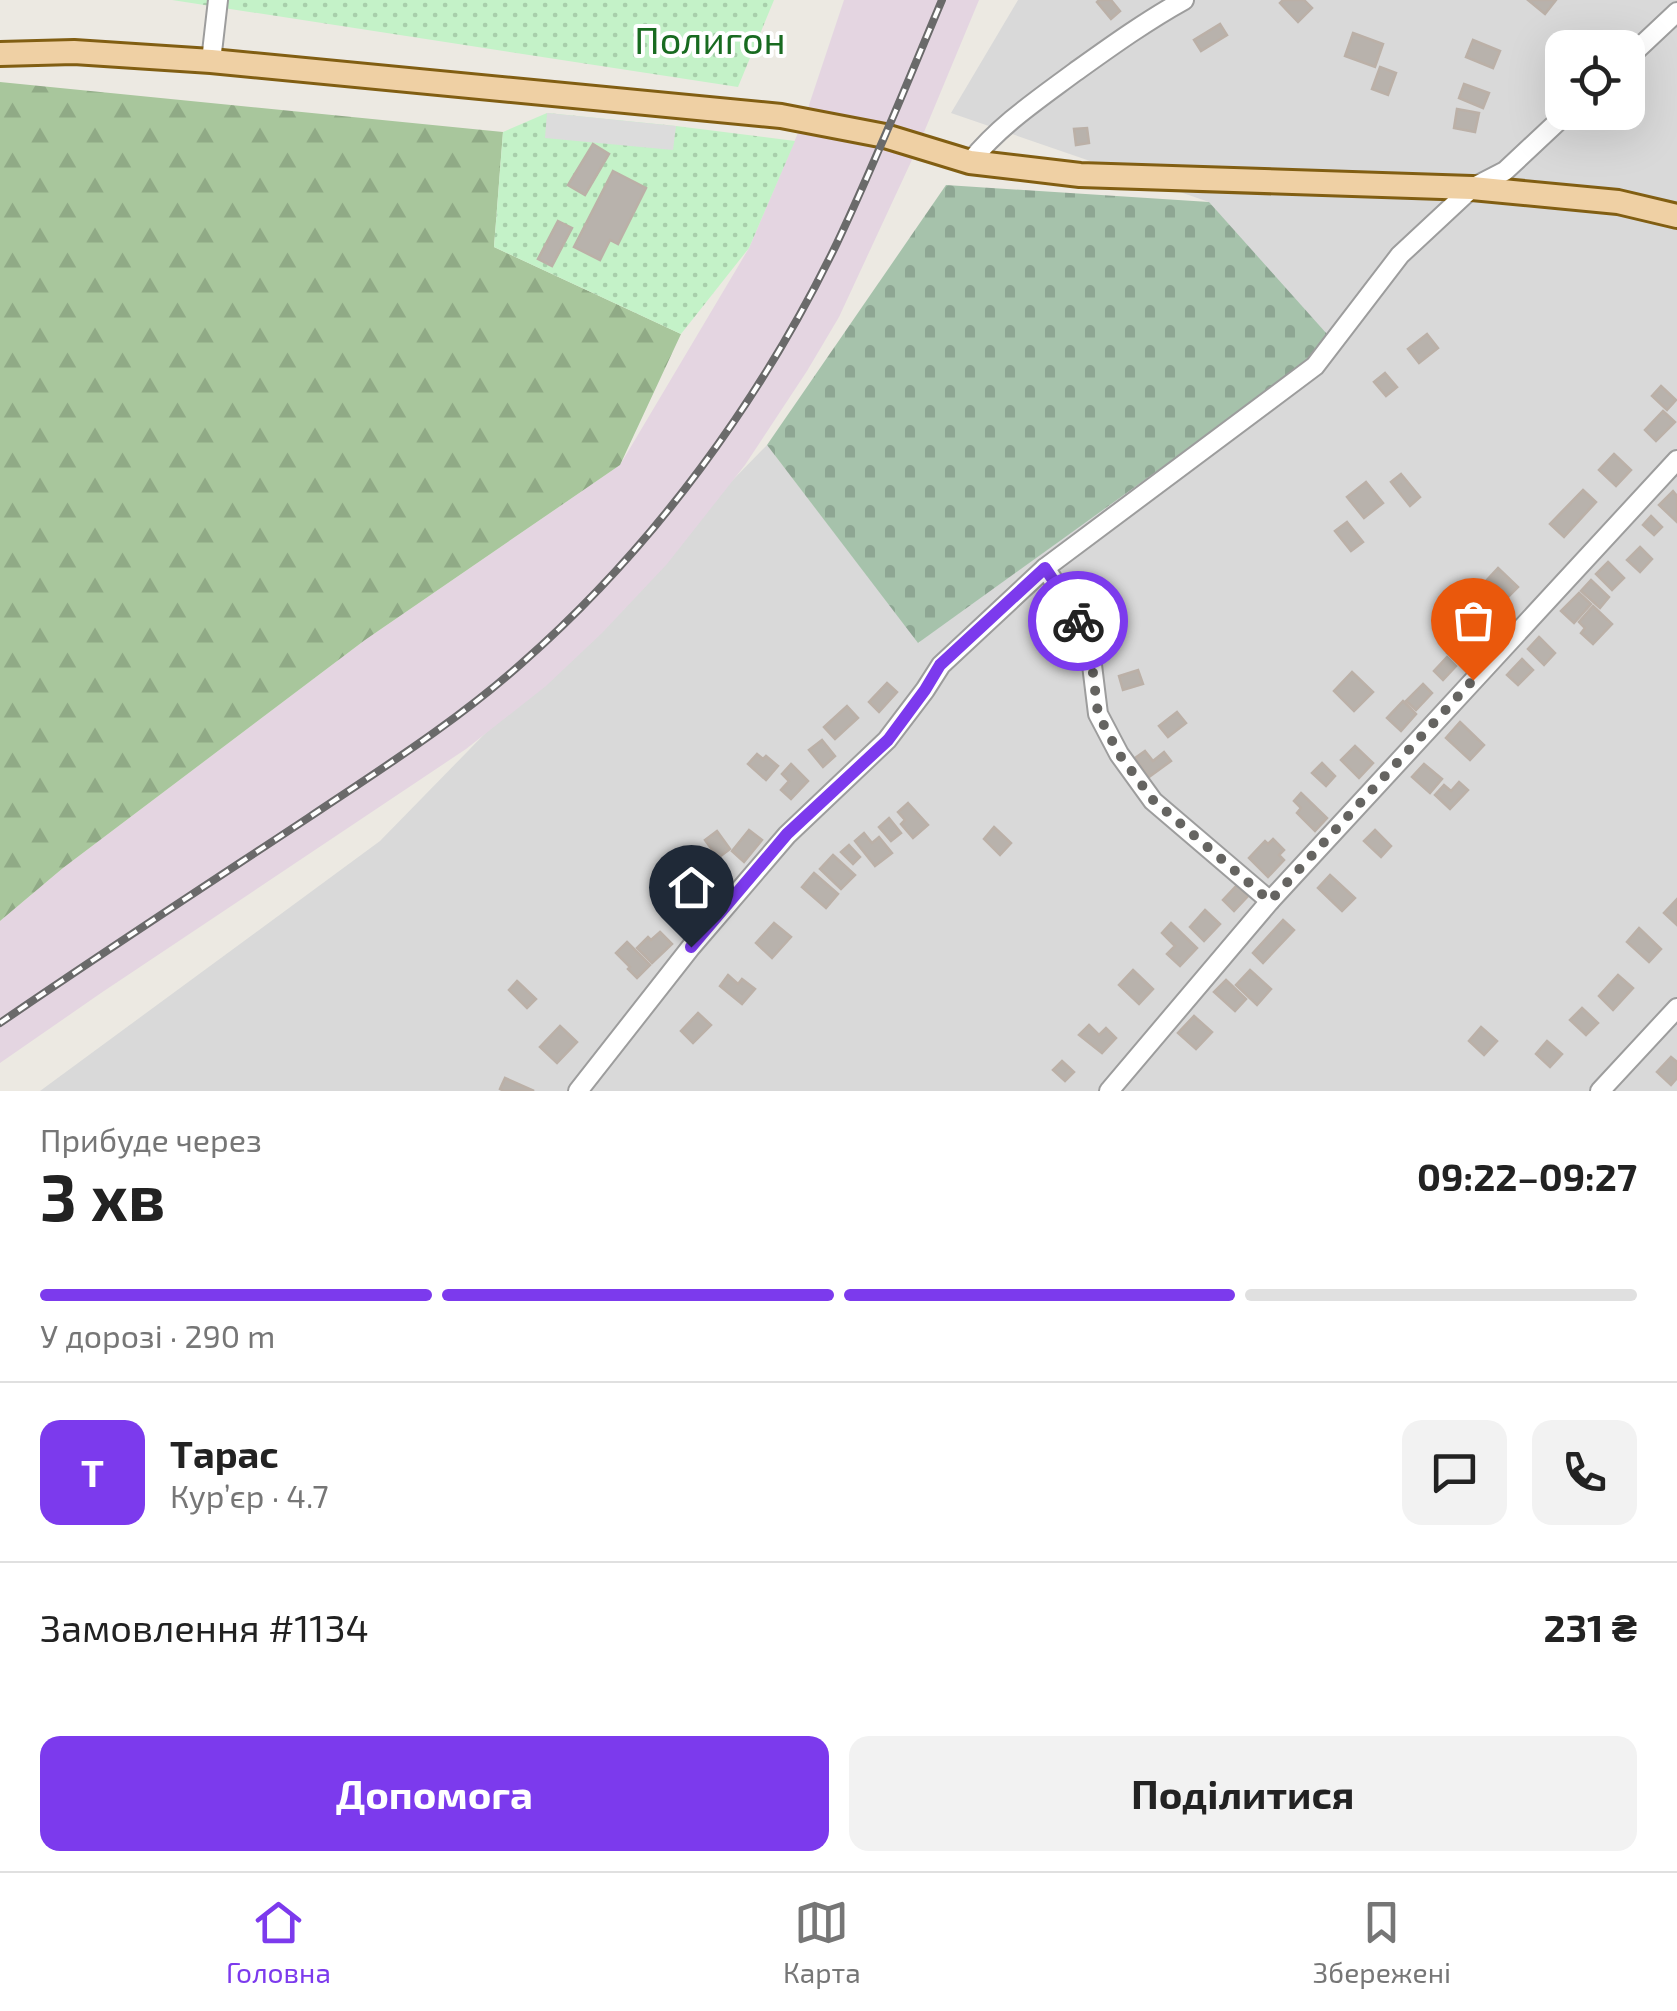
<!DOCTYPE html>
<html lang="uk">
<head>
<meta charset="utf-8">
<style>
  body { margin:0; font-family:"Exo 2",sans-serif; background:#f2f2f2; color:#222; height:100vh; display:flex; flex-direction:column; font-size:38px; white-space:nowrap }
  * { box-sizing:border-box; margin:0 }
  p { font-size:32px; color:#767676 }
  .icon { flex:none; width:55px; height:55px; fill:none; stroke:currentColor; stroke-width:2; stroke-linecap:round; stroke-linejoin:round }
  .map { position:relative; height:1091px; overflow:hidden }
  .sheet { display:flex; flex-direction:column; background:#fff; flex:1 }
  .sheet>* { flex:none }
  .fabs { position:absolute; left:1545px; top:30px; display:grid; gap:20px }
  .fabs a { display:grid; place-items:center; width:100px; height:100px; border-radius:20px; background:#fff; box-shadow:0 10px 40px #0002; font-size:50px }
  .pin { position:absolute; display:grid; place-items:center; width:85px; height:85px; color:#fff; margin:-102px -42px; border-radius:50% 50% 50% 0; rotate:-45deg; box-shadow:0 0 10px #0007 }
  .pin .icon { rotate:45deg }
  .courier { position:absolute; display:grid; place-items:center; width:100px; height:100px; margin:-50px; border:8px solid #7c3aed; border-radius:50%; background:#fff; color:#222; box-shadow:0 2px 12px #0007 }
  .overview em { font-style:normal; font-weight:700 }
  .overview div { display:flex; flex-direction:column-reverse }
  .overview { display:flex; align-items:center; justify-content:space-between; height:170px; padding:0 40px }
  h1 { font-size:65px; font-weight:700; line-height:75px }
  .bar { display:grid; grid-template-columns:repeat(4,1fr); gap:15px 10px; align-content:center; height:120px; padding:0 40px }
  .bar i { height:12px; border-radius:8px; background:#e0e0e0 }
  .bar .selected { background:#7c3aed }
  .bar p { grid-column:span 4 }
  .line { display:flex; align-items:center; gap:25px; padding:0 40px; border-top:2px solid #e0e0e0 }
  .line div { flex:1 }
  .round { display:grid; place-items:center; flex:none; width:105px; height:105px; border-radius:20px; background:#f2f2f2 }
  .cta { display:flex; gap:20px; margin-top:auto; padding:20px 40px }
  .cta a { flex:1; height:115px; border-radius:20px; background:#7c3aed; color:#fff; font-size:40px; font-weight:700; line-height:115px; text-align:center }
  .cta a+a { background:#f2f2f2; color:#222 }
  .tab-bar { display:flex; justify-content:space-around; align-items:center; height:140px; border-top:2px solid #e0e0e0; background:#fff; font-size:28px; color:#767676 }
  .tab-bar a { display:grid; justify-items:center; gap:5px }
  .tab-bar .selected { color:#7c3aed }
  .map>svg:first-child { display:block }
  .residential { fill:#d9d9d9; fill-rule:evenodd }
  .railway { fill:#e4d5e1 }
  .forest { fill:url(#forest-firs) }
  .cemetery { fill:url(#cemetery-stones) }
  .park { fill:url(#park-dots) }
  .parking { fill:#dcdcdc }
  .building { fill:#b8b2ac; stroke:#bbb0a7; stroke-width:2.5 }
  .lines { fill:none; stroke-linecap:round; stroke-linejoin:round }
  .minor-casing { stroke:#9d9d9d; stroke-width:22 }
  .major-casing { stroke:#815e12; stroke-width:28 }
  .minor { stroke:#fff; stroke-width:18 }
  .major { stroke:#efd0a4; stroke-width:22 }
  .rail-casing { stroke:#6a6a6a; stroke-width:8 }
  .rail { stroke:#fff; stroke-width:4; stroke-dasharray:11; stroke-linecap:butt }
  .done { stroke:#656461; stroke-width:10; stroke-dasharray:0 18 }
  .route { stroke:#7c3aed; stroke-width:12 }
  .labels { text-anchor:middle; stroke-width:8; stroke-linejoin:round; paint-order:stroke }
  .park-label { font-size:38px; fill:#186b20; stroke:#fff }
</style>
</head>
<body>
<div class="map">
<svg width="1677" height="1091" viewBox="0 0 1677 1091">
  <defs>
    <pattern id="forest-firs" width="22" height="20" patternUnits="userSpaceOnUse" patternTransform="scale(2.5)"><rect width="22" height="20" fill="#a8c69c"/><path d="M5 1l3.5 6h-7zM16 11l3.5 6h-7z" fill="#90aa86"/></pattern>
    <pattern id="cemetery-stones" width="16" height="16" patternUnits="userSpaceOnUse" patternTransform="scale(2.5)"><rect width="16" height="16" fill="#a6c2ab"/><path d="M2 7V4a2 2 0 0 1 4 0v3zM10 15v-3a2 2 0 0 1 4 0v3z" fill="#8ea693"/></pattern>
    <pattern id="park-dots" width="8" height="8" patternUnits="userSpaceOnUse" patternTransform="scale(2.5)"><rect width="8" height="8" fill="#c4f2c8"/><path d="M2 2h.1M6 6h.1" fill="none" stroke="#a8cfab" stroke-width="1.8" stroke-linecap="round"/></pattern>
  </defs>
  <rect width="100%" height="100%" fill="#ece9e2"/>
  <path class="residential" d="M 1018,0 L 1677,0 L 1677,1091 L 40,1091 L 380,841 L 767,445 L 919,643 L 1209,202 L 951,113 ZM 1562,48 L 1628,48 L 1628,112 L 1562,112 Z"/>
  <polygon class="railway" points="844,0 979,0 917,149 839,317 807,371 745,465 667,564 602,633 546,686 466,749 101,993 0,1063 0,921 63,868 365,640 620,465 749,248 806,114"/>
  <polygon class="forest" points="0,82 503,132 494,247 681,334 620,465 365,640 63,868 0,921"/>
  <polygon class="cemetery" points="946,185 1209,202 1335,343 918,643 767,445"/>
  <g class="park">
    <polygon points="172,0 774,0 738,87"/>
    <polygon points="547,113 676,126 795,141 749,248 681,334 494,247 503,132"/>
  </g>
  <polygon class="parking" points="547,113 676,126 673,150 545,138"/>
  <g class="building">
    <polygon points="1099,0 1111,0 1120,11 1111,19 1097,2"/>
    <polygon points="1283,0 1304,0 1312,8 1298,22 1280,3"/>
    <polygon points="1528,0 1556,0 1545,14"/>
    <polygon points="1220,24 1227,35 1201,51 1194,40"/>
    <polygon points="1353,33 1383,44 1375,67 1345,56"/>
    <polygon points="1473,40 1500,51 1493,68 1466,57"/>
    <polygon points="1380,67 1396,73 1388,95 1372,89"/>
    <polygon points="1464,84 1489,93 1483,108 1459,98"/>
    <polygon points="1457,109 1479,113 1475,132 1454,128"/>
    <polygon points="1087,128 1089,143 1076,145 1074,129"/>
    <polygon points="593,144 609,154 585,195 568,185"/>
    <polygon points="613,171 646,188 618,244 610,240 600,260 574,247"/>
    <polygon points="558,221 572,228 552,266 538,259"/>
    <polygon points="1427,334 1438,348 1419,363 1408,349"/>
    <polygon points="1385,373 1397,387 1386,396 1374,382"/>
    <polygon points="1661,386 1676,400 1667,410 1652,396"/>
    <polygon points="1663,411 1675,422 1656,441 1645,430"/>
    <polygon points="1614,454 1631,470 1616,486 1599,470"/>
    <polygon points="1401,474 1420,497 1410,506 1391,482"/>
    <polygon points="1366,482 1383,503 1364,518 1347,497"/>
    <polygon points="1583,490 1596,502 1564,537 1550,524"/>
    <polygon points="1673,491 1677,496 1677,522 1659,505"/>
    <polygon points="1651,516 1662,527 1654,535 1643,525"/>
    <polygon points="1347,522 1363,542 1351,551 1335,531"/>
    <polygon points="1640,547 1652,559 1640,572 1627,560"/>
    <polygon points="1608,562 1624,578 1612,590 1596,574"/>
    <polygon points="1498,568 1518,587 1507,598 1487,580"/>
    <polygon points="1591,580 1609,597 1600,608 1581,591"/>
    <polygon points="1579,593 1591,604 1574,623 1561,611"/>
    <polygon points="1496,595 1506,604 1493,618 1483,609"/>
    <polygon points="1593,606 1612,624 1593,644 1581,633 1585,628 1579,622"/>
    <polygon points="1480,616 1490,626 1478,639 1467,629"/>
    <polygon points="1539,637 1555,653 1544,665 1528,649"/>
    <polygon points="1462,638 1471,647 1457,662 1447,653"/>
    <polygon points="1447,657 1456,666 1443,680 1434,671"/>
    <polygon points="1522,659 1533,670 1518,685 1507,675"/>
    <polygon points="1138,670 1143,684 1123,690 1119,676"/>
    <polygon points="1352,672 1373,692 1354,711 1334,691"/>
    <polygon points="887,683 897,692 879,712 869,702"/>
    <polygon points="1423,684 1432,693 1416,710 1406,701"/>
    <polygon points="1403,701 1416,714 1401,731 1387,718"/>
    <polygon points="847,706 858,718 835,739 824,727"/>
    <polygon points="1177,712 1186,723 1168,737 1159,726"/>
    <polygon points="1460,722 1484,745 1470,760 1446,738"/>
    <polygon points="822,740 835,756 823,767 809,750"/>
    <polygon points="1355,746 1373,763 1359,778 1341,760"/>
    <polygon points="1145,751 1153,761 1164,752 1171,761 1149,777 1135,758"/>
    <polygon points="757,754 763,759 766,756 778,766 766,780 748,764"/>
    <polygon points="1322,763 1335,776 1326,786 1312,773"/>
    <polygon points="791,764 808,781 791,799 781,790 789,781 782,774"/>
    <polygon points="1424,764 1442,779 1430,793 1412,777"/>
    <polygon points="1459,782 1468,790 1450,809 1435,795 1444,785 1451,791"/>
    <polygon points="1301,793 1327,818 1315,831 1297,813 1301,808 1294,801"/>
    <polygon points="908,803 928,825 913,838 901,824 905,820 898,812"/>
    <polygon points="889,818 901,833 891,841 879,827"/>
    <polygon points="994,827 1011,843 1000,855 984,839"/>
    <polygon points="749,830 762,840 744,862 732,851"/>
    <polygon points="1375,830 1391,846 1381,857 1364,841"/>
    <polygon points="717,831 730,849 718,858 705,840"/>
    <polygon points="864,833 872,843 879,837 892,853 875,866 855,841"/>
    <polygon points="1273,839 1284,850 1279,855 1284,860 1268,877 1249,858 1265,841 1268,844"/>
    <polygon points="849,845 860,857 853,864 841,852"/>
    <polygon points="833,855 855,875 841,889 820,869"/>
    <polygon points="708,859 731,877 720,891 706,879 710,874 702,867"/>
    <polygon points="814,873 838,894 826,908 802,887"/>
    <polygon points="1330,875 1355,898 1342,911 1318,888"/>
    <polygon points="697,885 710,897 687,922 674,910"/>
    <polygon points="1237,885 1248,896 1234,911 1223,900"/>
    <polygon points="1677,899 1677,925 1664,913"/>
    <polygon points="1205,910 1220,924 1204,941 1190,927"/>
    <polygon points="1283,920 1294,930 1263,963 1253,953"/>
    <polygon points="774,923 791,937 772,958 756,943"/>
    <polygon points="1171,923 1197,948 1180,966 1167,954 1175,946 1162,933"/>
    <polygon points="1639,928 1661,949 1649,962 1627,942"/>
    <polygon points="660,932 672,944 652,963 637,948 648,937 651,940"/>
    <polygon points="627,942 650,965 637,978 628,969 630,967 616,953"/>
    <polygon points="1133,970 1153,989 1139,1004 1119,985"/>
    <polygon points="1250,970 1271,989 1257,1005 1236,985"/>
    <polygon points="728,975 738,984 742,979 755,989 742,1004 720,986"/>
    <polygon points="1618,975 1633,988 1613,1010 1599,996"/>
    <polygon points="1226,980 1246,999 1235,1011 1214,992"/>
    <polygon points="517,981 536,999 527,1008 509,990"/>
    <polygon points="1582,1008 1598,1023 1586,1035 1570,1020"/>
    <polygon points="698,1013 711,1025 693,1043 681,1031"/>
    <polygon points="1194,1016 1212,1032 1196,1049 1178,1033"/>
    <polygon points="1089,1025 1099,1035 1106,1028 1116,1038 1102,1053 1079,1035"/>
    <polygon points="560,1026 577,1042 557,1063 540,1047"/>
    <polygon points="1481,1027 1497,1041 1484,1055 1469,1041"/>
    <polygon points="1547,1041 1562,1054 1550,1067 1536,1054"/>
    <polygon points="1671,1057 1677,1062 1677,1078 1671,1085 1657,1072"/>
    <polygon points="1062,1061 1074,1072 1065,1081 1053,1070"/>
    <polygon points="505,1078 534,1091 504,1091 500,1089"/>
  </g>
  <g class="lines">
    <g class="minor-casing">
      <g id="minor">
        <polyline points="1628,58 1677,12"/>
        <polyline points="211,61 218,0"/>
        <path d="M 970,162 C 1000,125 1036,101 1075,72 C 1110,47 1146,21 1184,0"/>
        <polyline points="1045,568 1076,614 1092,665 1098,714 1119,754 1153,801 1270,901"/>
        <polyline points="578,1091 691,947 787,835 887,740 925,690 941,665 1045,568 1315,366 1400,255 1472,188 1505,171 1568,112"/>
        <polyline points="1109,1091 1270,901 1677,460"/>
        <polyline points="1600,1091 1677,1008"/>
      </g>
    </g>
    <g class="major-casing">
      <polyline id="major" points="0,54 74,52 211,61 781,116 885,136 970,162 1080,175 1472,188 1618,202 1677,216"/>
    </g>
    <use href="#minor" class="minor"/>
    <use href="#major" class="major"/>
    <g class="rail-casing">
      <path id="rail" d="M 0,1023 C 102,953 205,886 308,818 C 381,769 456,722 522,663 C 654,547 761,400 837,243 C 875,163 908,81 942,0"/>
    </g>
    <use href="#rail" class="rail"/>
  </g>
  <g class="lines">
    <polyline class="done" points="1078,621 1092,665 1098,714 1119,754 1153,800 1270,901 1473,680"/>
    <polyline class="route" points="691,947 787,834 888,740 925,690 940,665 1045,568 1076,614 1078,621"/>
  </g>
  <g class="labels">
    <g class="park-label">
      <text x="710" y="54">Полигон</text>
    </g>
  </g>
</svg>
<div class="fabs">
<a><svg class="icon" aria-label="locate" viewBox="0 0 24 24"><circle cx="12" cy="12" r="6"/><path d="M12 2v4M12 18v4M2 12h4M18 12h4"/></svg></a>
</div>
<div class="pin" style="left:1473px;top:680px;background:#ea580c"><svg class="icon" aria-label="bag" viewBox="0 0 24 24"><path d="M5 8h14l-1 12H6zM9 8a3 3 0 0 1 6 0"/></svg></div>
<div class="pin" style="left:691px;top:947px;background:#1f2937"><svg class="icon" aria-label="home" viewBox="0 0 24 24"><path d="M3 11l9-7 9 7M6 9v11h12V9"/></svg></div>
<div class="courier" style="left:1078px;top:621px"><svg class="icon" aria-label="bike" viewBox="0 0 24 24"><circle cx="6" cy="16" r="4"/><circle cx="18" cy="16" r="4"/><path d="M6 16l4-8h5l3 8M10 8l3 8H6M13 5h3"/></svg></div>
</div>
<section class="sheet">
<div class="overview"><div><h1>3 хв</h1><p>Прибуде через</p></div><em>09:22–09:27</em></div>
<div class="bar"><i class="selected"></i><i class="selected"></i><i class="selected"></i><i></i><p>У дорозі · 290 m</p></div>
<div class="line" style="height:180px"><b class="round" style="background:#7c3aed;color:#fff">Т</b><div><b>Тарас</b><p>Кур’єр · 4.7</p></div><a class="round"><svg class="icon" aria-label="chat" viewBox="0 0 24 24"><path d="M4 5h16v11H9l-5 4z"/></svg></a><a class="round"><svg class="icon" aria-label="phone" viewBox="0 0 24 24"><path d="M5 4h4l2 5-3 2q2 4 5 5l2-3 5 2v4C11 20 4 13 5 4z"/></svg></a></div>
<div class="line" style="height:130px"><div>Замовлення #1134</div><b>231 ₴</b></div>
<div class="cta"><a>Допомога</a><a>Поділитися</a></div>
</section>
<nav class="tab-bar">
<a class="selected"><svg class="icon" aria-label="home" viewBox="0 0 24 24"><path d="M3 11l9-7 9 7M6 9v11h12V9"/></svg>Головна</a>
<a><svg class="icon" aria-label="map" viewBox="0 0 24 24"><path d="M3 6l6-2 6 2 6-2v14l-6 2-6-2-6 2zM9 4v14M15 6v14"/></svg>Карта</a>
<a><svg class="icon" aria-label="saved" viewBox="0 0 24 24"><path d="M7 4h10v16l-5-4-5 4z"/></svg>Збережені</a>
</nav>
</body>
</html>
